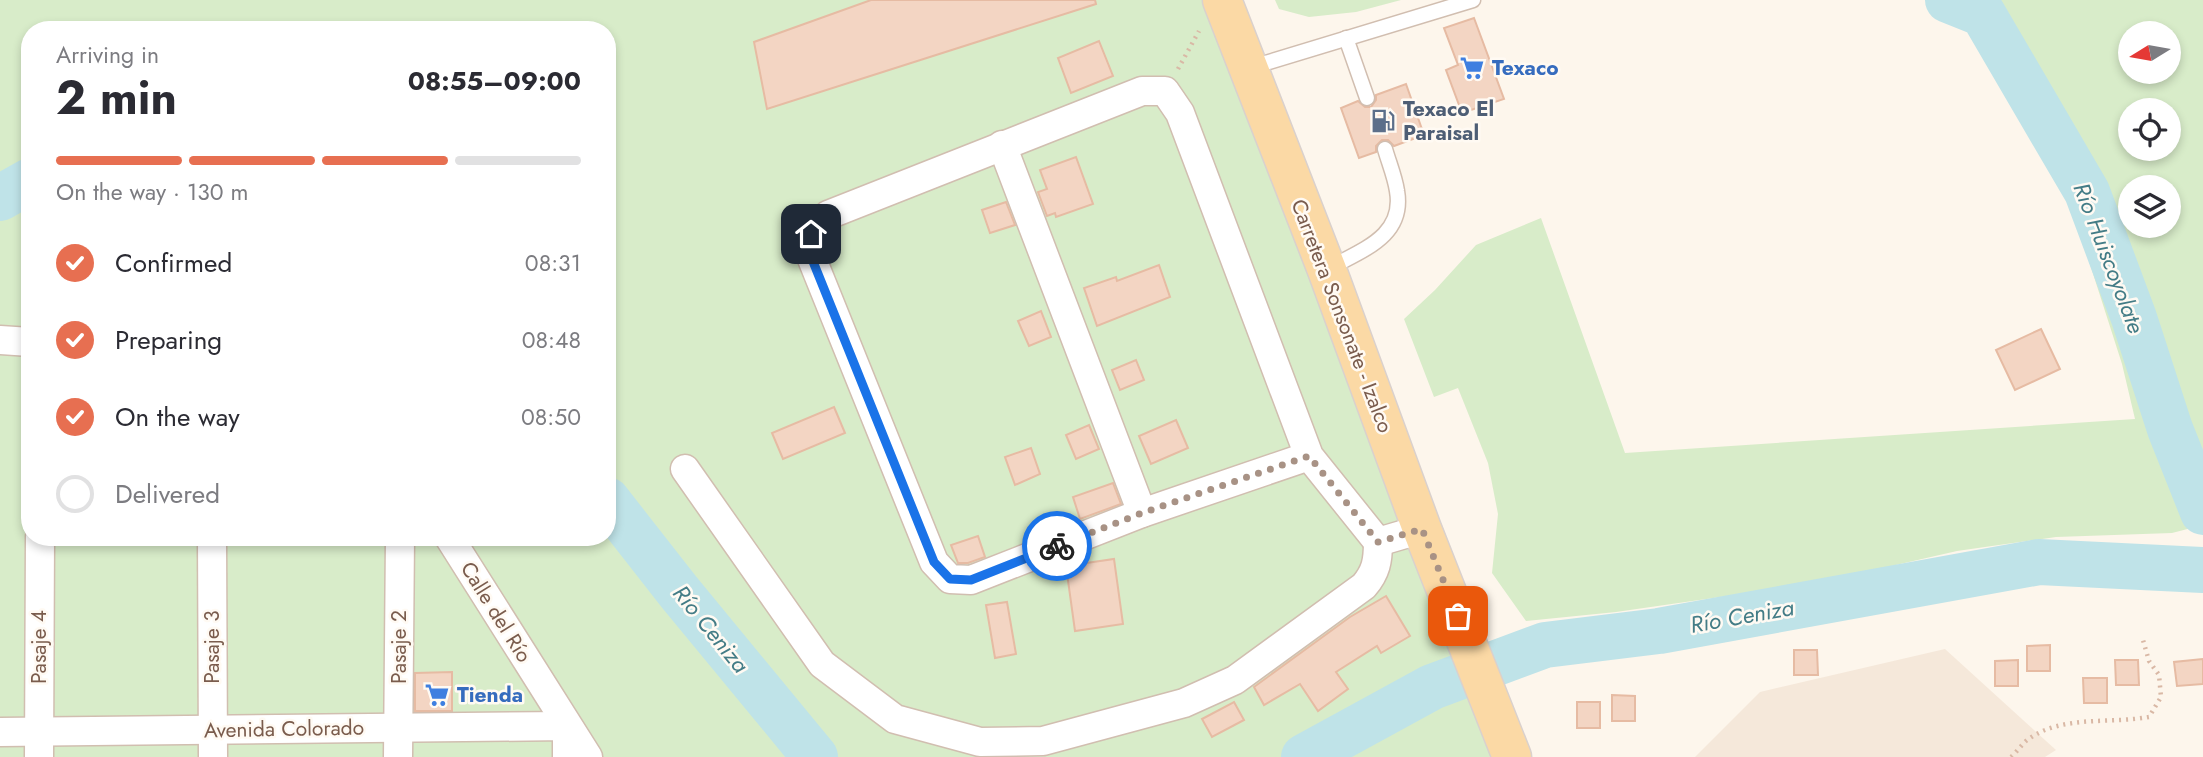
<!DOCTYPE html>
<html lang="en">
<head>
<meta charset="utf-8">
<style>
  body { margin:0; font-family:Jost,sans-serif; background:#f2f2f3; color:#2b2b33; height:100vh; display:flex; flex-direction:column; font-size:26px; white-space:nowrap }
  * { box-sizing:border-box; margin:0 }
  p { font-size:23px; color:#7c7c81 }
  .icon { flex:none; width:38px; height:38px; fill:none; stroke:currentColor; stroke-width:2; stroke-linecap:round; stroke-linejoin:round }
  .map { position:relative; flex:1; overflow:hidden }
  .sheet { position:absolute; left:21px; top:21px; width:595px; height:525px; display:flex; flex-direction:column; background:#fff; border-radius:28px; box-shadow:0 4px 10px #0003 }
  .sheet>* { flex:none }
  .needle { width:46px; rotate:259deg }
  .controls { position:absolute; left:2118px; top:21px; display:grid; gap:14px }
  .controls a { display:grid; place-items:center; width:63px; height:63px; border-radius:50%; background:#fff; box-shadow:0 4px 10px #0003; font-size:35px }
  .pin { position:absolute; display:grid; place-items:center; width:60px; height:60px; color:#fff; margin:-30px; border-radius:14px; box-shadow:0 4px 10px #0006 }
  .courier { position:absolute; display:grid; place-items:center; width:70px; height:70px; margin:-35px; border:5px solid #1a73e8; border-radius:50%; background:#fff; color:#222; box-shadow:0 2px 9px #0007 }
  .headline em { font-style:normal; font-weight:700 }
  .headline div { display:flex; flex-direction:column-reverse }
  .headline { display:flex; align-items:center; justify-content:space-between; height:119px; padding:0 35px }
  h1 { font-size:46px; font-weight:700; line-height:52px }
  .bar { display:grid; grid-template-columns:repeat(4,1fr); gap:10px 7px; align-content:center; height:84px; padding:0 35px }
  .bar i { height:9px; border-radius:5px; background:#e1e1e2 }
  .bar .on { background:#e76f51 }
  .bar p { grid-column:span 4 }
  ol { padding:0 35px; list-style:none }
  li { display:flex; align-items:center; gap:21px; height:77px }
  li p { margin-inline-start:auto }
  li .icon { padding:7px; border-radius:50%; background:#e76f51; color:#fff; stroke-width:4 }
  li:last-child { color:#7c7c81 }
  li i { width:38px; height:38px; border:4px solid #e1e1e2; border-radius:50% }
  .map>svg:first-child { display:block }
  .residential { fill:#f5e8da }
  .green { fill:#d8ecc9; fill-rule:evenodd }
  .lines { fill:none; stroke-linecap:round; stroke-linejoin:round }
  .river { stroke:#bfe3e8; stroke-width:46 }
  .building { fill:#f3d5c3; stroke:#e6bba3; stroke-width:2 }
  .service-casing { stroke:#d1beb0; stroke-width:17 }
  .minor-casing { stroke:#d1beb0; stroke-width:31 }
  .primary-casing { stroke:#dad1cd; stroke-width:41 }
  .path { stroke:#d9b8a5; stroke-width:4.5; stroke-dasharray:2 5; stroke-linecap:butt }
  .service { stroke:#fff; stroke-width:14 }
  .minor { stroke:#fff; stroke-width:28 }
  .primary { stroke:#fbd9a5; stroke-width:38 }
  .done { stroke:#a89285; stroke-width:7; stroke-dasharray:0 12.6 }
  .route { stroke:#1a73e8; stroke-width:9 }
  .labels { text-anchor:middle; stroke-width:5; stroke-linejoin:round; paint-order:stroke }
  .shop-label { font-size:21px; font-weight:bold; fill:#366cbe; stroke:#fffaf3; text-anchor:start }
  .service-label { font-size:21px; font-weight:bold; fill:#4e5e75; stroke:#fffaf3; text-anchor:start }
  .street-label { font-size:21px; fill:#7a5c4d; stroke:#fffaf3 }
  .water-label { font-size:23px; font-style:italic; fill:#437c86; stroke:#fffaf3 }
</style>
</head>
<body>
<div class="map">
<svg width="2203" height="757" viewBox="0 0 2203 757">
  <rect width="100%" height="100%" fill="#fdf6ec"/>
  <polygon class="residential" points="1945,649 2056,750 2045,757 1695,757 1760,692"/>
  <g class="green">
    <path d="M 0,0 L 1238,0 L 1532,757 L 0,757 ZM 30,30 L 607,30 L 607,537 L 30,537 Z"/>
    <polygon points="1275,0 1401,0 1356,12 1309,17 1279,9"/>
    <path d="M 1933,0 L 2203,0 L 2203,525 L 2172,533 L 2056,537 L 1957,551 L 1852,575 L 1741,594 L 1616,612 L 1526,621 L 1492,573 L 1498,514 L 1488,463 L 1458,388 L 1434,397 L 1404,319 L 1435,290 L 1476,245 L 1541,218 L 1625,453 L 2135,419 L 2122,364 L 2070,202 L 1975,26 L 1933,12 ZM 2130,33 L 2168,33 L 2168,72 L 2130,72 ZM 2130,110 L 2168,110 L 2168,149 L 2130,149 ZM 2130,187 L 2168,187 L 2168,226 L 2130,226 Z"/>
  </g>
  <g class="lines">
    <g class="river">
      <polyline points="1948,0 1983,14 2087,192 2134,318 2170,429 2203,512"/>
      <polyline points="0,198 30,181"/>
      <polyline points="607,500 679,592 815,757"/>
      <polyline points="1304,757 1432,687 1545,645 1659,631 2039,562 2203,570"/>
    </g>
  </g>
  <g class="building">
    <polygon points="871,0 1095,0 1096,4 767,109 754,42"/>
    <polygon points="1474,18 1504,99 1462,113 1446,70 1458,65 1444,28"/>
    <polygon points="1099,41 1113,76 1071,93 1058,58"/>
    <polygon points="1406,84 1424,135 1394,146 1388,140 1382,140 1376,146 1376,152 1359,158 1341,108 1358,101 1365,107 1371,107 1376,100 1376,95"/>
    <polygon points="1076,157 1093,204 1056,217 1055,213 1047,216 1038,192 1047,189 1040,170"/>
    <polygon points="1006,202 1015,225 990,233 982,210"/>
    <polygon points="1159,265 1170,297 1097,326 1084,288 1116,277 1117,281"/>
    <polygon points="1041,311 1051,337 1029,346 1018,321"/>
    <polygon points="2041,329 2060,369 2015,390 1996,350"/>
    <polygon points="1136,360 1144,380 1120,390 1112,370"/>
    <polygon points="834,407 845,433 783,459 772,433"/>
    <polygon points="1176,420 1188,448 1151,464 1139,436"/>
    <polygon points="1089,425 1099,449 1076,459 1066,435"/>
    <polygon points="1031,448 1040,474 1015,485 1005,457"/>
    <polygon points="1113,483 1121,504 1080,519 1073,497"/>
    <polygon points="978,536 985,557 968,563 958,563 951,545"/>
    <polygon points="1114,559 1123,624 1075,631 1066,566"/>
    <polygon points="1386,596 1410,636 1381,653 1377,646 1336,672 1348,689 1318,711 1300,684 1264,705 1254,687 1350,617"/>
    <polygon points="1007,602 1016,654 995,658 986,605"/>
    <polygon points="2050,645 2050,671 2027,671 2027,646"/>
    <polygon points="1794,650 1817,650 1818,675 1794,675"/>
    <polygon points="2203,659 2203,684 2177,686 2174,662"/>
    <polygon points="2018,660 2018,686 1995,686 1995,661"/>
    <polygon points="2115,660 2138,660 2139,685 2116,685"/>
    <polygon points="452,672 452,711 415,711 415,673"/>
    <polygon points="2083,678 2107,678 2107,703 2084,703"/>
    <polygon points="1612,695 1635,696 1635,721 1612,721"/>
    <polygon points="1234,702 1244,720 1212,737 1202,719"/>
    <rect x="1577" y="702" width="23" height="26"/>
  </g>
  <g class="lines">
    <g class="service-casing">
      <g id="service">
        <polyline points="1346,38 1367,98"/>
        <polyline points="1249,68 1473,0"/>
        <path d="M 1328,269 C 1361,250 1405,237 1397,191 C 1395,177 1389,163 1385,149"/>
      </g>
    </g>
    <g class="minor-casing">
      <g id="minor">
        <polyline points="1002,145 1142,513"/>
        <polyline points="0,340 30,342"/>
        <polyline points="1309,456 1142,513 971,580 950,579 934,562 812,259 811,234 828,215 1142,91 1165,91 1180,113 1309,456 1378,542 1422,529"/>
        <path d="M 685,469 L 822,664 L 895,719 L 980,742 L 1043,741 L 1184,703 L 1235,680 L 1364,586 C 1376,572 1378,561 1378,542"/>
        <polyline points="212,537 213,757"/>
        <polyline points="449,537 588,757"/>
        <polyline points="0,732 567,726 567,757"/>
        <polyline points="39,757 40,537"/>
        <polyline points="398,757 400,537"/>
      </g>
    </g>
    <g class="primary-casing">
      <polyline id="primary" points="1222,0 1327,270 1422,529 1512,757"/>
    </g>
    <g class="path">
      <polyline points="1178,69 1199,31"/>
      <path d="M 2011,757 C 2018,751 2023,742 2030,738 C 2064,715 2110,724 2149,717 L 2161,697 L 2159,675 L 2149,661 L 2143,640"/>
    </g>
    <use href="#service" class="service"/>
    <use href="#minor" class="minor"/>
    <use href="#primary" class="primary"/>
  </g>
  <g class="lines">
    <polyline class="done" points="1057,546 1142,513 1309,456 1378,542 1422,529 1458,616"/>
    <polyline class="route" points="811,234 812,259 934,562 950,579 971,580 1057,546"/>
  </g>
  <defs>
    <g id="supermarket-bare" transform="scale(1.89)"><path d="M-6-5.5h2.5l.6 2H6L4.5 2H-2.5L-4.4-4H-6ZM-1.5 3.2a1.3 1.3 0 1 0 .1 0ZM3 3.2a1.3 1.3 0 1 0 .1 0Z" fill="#3f7fe0" stroke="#fffaf3" stroke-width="2.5" paint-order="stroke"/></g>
    <g id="fuel-bare" transform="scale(1.89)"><path d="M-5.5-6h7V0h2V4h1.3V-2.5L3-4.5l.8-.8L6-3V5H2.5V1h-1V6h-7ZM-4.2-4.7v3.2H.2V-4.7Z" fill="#5c6f8a" stroke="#fffaf3" stroke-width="2.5" paint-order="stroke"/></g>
  </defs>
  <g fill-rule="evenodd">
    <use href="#supermarket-bare" x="1472" y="68"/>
    <use href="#fuel-bare" x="1383" y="121"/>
    <use href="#supermarket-bare" x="437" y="695"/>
  </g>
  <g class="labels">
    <g class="shop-label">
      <text x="1492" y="75">Texaco</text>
      <text x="457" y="702">Tienda</text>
    </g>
    <g class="service-label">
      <text x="1403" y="116">Texaco El<tspan x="1403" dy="24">Paraisal</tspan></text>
    </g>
    <g class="street-label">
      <text transform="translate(1342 316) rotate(69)" y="7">Carretera Sonsonate - Izalco</text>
      <text transform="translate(496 612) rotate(58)" y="7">Calle del Río</text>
      <text transform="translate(39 647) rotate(-90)" y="7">Pasaje 4</text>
      <text transform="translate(212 647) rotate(-90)" y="7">Pasaje 3</text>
      <text transform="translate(399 647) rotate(-90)" y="7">Pasaje 2</text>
      <text transform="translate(284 729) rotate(-1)" y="7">Avenida Colorado</text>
    </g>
    <g class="water-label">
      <text transform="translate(2109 258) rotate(69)" y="8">Río Huiscoyolate</text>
      <text transform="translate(1742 616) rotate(-10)" y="8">Río Ceniza</text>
      <text transform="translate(711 629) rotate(51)" y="8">Río Ceniza</text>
    </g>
  </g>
</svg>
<div class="controls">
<a><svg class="needle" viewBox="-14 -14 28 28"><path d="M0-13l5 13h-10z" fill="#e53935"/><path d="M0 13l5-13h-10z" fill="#7c7c81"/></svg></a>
<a><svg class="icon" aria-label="locate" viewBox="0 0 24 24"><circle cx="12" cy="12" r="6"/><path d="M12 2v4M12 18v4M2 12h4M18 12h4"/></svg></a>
<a><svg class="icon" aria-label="layers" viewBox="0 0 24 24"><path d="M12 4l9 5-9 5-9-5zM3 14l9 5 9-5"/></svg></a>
</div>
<div class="pin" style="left:1458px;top:616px;background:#ea580c"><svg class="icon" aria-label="bag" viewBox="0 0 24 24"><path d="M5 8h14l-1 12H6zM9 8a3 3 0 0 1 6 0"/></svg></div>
<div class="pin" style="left:811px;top:234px;background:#1f2937"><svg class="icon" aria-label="home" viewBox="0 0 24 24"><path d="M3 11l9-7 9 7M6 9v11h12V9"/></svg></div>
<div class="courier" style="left:1057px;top:546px"><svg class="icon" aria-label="bike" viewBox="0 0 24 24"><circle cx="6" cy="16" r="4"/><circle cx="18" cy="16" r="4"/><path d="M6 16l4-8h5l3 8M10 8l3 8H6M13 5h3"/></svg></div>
<section class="sheet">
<div class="headline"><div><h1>2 min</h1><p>Arriving in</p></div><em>08:55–09:00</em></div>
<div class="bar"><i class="on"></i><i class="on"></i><i class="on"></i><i></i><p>On the way · 130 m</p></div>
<ol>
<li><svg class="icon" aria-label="check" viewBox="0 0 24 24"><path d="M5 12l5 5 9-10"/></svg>Confirmed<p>08:31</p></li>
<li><svg class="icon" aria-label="check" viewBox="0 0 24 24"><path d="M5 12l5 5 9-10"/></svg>Preparing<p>08:48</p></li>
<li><svg class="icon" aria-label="check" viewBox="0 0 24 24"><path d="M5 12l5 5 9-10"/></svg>On the way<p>08:50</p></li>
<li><i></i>Delivered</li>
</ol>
</section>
</div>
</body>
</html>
